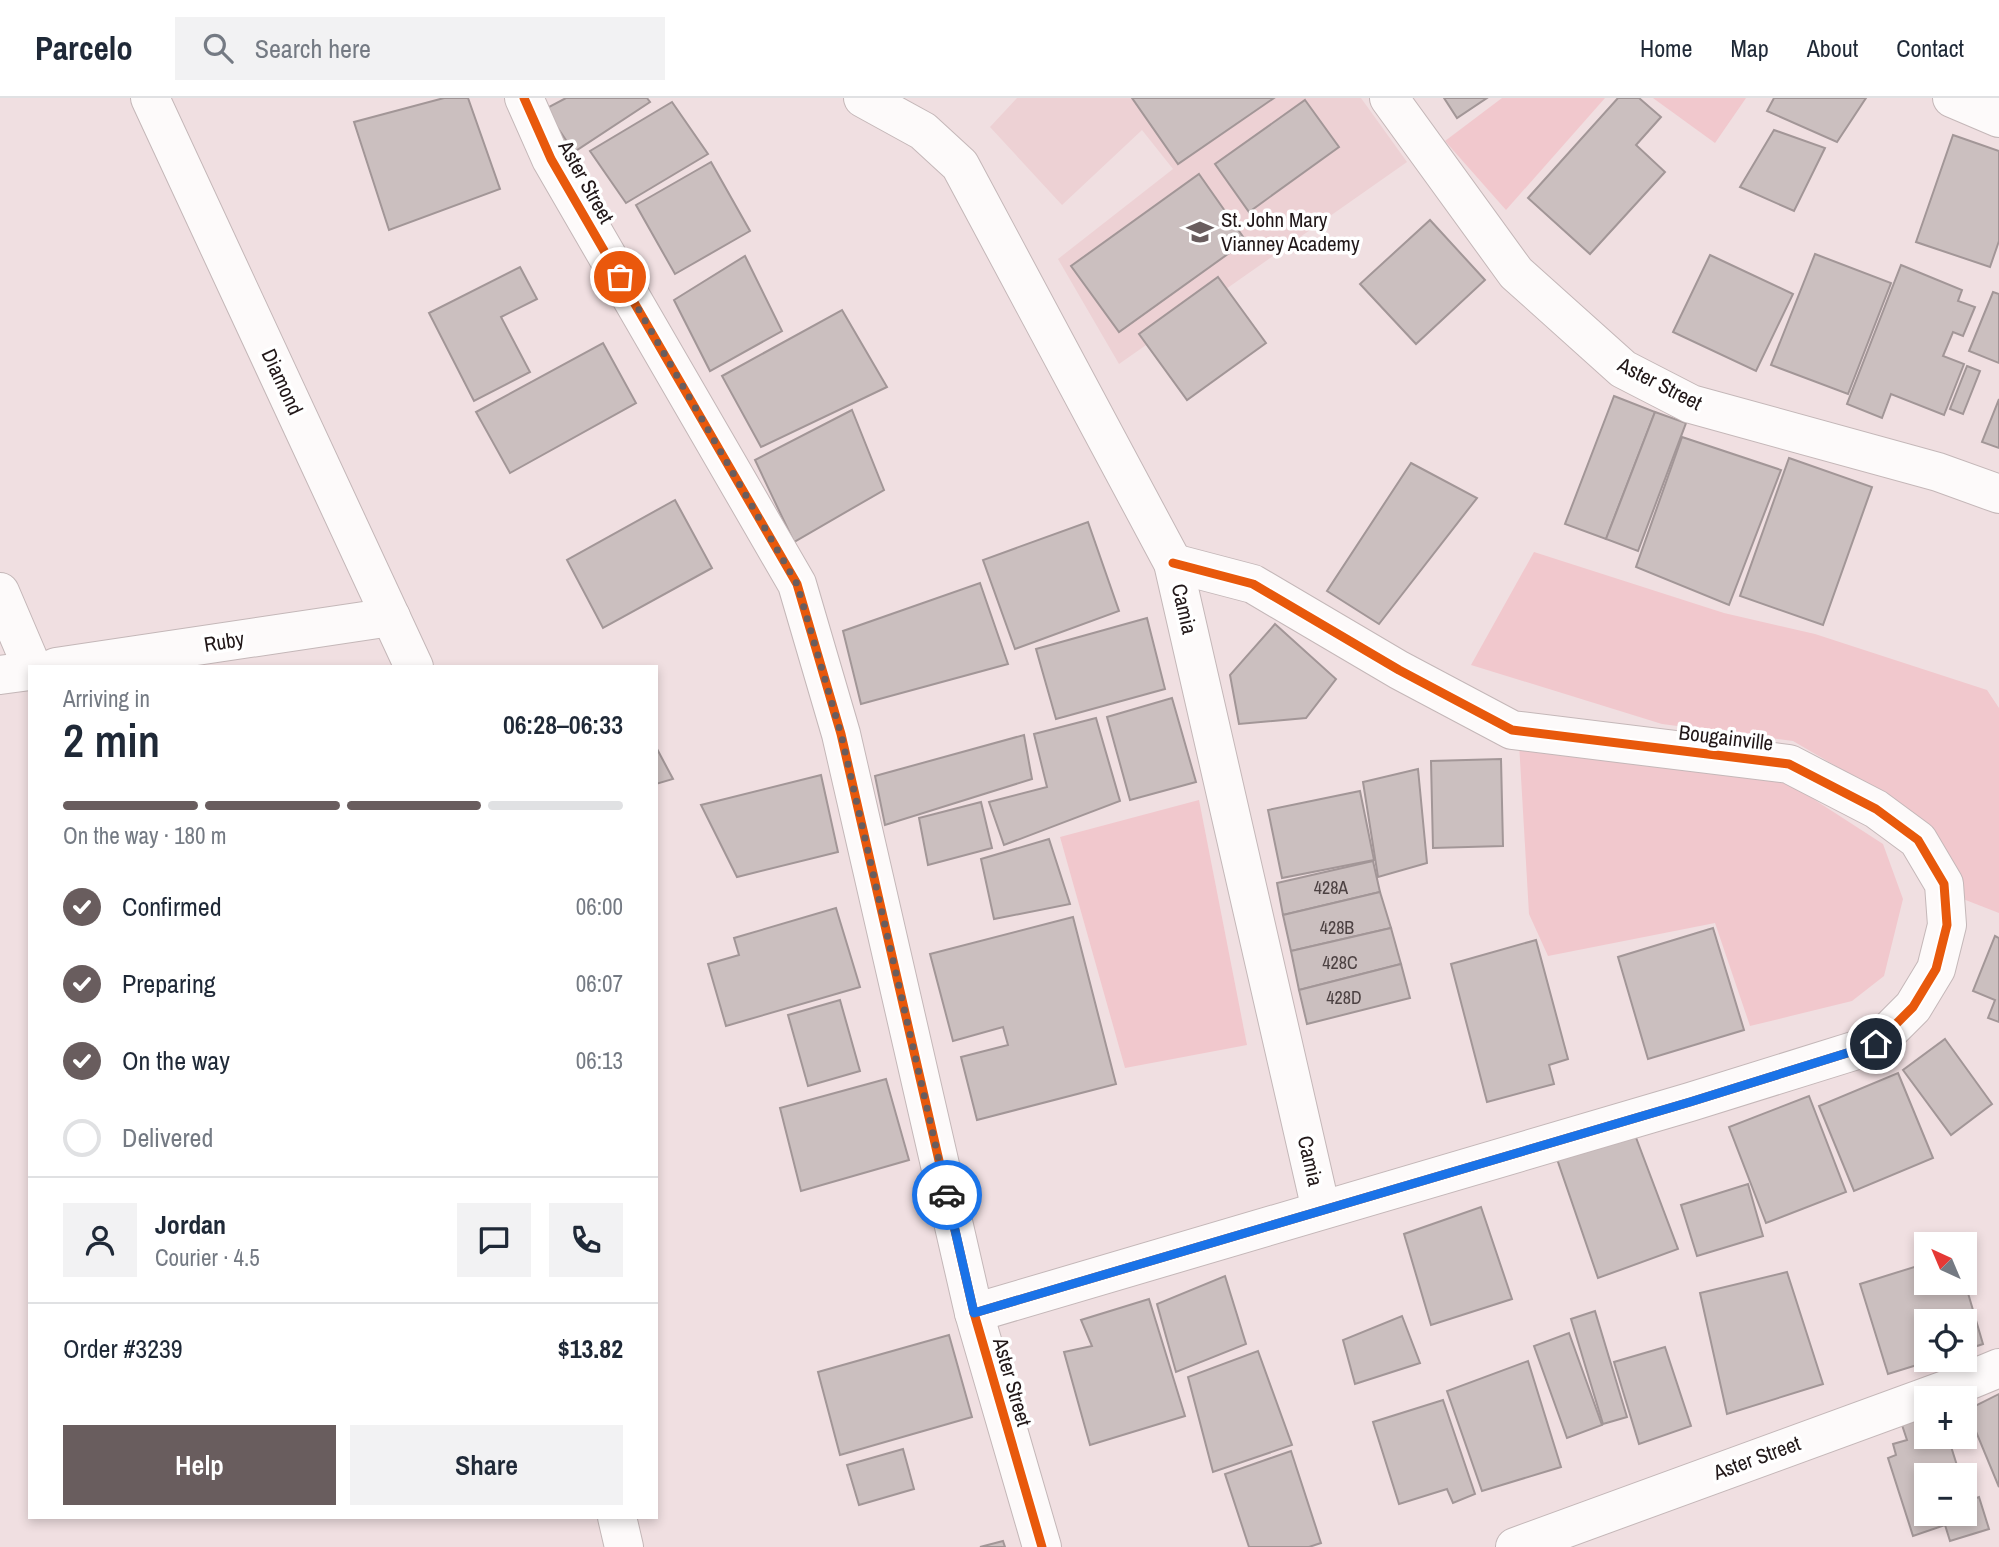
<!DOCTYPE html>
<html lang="en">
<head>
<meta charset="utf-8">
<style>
  body { margin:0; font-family:"Archivo Narrow",sans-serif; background:#f2f2f3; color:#1f2937; height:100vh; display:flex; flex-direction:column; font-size:26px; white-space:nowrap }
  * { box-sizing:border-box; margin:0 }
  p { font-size:23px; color:#747a83 }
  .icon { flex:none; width:38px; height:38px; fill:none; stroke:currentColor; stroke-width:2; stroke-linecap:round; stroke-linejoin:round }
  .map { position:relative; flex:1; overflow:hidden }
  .sheet { position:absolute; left:28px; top:567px; width:630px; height:854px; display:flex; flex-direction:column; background:#fff; border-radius:0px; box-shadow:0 4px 10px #0003 }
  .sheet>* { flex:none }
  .needle { width:46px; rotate:316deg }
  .controls { position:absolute; left:1914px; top:1134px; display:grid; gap:14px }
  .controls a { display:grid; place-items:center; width:63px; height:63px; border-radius:0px; background:#fff; box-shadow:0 4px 10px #0003; font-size:35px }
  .pin { position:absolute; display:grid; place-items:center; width:60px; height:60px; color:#fff; margin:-30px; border:4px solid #fff; border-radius:50%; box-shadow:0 2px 7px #0007 }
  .courier { position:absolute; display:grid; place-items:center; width:70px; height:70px; margin:-35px; border:5px solid #1a73e8; border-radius:50%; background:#fff; color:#222; box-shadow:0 2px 9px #0007 }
  .overview em { font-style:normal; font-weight:600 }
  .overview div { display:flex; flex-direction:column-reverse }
  .overview { display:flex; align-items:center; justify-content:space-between; height:119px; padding:0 35px }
  h1 { font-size:46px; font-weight:600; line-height:52px }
  .bar { display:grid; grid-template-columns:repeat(4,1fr); gap:10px 7px; align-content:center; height:84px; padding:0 35px }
  .bar i { height:9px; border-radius:5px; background:#e0e1e3 }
  .bar .current { background:#695d5e }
  .bar p { grid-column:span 4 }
  .line { display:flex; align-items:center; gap:18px; padding:0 35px; border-top:2px solid #e0e1e3 }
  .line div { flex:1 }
  .round { display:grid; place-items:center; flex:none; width:74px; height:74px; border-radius:0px; background:#f2f2f3 }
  ol { padding:0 35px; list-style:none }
  li { display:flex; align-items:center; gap:21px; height:77px }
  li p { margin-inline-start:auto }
  li .icon { padding:7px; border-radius:50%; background:#695d5e; color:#fff; stroke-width:4 }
  li:last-child { color:#747a83 }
  li i { width:38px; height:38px; border:4px solid #e0e1e3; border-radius:50% }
  .action { display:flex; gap:14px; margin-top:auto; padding:14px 35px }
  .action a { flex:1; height:80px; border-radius:0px; background:#695d5e; color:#fff; font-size:28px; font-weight:600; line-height:80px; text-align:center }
  .action a+a { background:#f2f2f3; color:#1f2937 }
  header { display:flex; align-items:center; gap:42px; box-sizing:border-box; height:98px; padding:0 35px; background:#fff; border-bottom:2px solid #e0e1e3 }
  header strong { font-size:33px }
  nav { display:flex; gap:38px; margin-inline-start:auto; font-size:24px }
  .search { width:490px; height:63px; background:#f2f2f3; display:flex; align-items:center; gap:18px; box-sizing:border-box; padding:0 24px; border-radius:0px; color:#747a83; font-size:26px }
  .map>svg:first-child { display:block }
  .built { fill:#edd1d4 }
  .green { fill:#f1c8cd }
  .building { fill:#cbbfbf; stroke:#a29697; stroke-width:2 }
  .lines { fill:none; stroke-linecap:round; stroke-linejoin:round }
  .minor-casing { stroke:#c4b7b8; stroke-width:40 }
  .minor { stroke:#fdfafa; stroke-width:38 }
  .cycleway-casing { stroke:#fff; stroke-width:13 }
  .cycleway { stroke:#e8590c; stroke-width:9 }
  .done { stroke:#695d5e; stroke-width:7; stroke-dasharray:0 12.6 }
  .route { stroke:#1a73e8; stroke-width:9 }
  .labels { text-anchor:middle; stroke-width:7; stroke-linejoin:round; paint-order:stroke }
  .number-label { font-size:18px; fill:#4c4142 }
  .street-label { font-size:21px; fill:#211718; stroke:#fff }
  .poi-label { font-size:21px; fill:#211718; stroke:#fff; text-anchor:start }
</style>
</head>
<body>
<header>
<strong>Parcelo</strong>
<div class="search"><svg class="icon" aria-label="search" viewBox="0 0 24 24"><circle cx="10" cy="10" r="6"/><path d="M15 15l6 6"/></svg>Search here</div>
<nav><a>Home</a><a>Map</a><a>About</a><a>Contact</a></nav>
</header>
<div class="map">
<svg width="1999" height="1449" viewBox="0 0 1999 1449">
  <rect width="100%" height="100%" fill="#f0dfe1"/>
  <polygon class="built" points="1017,0 1361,0 1407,64 1119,266 1058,161 1173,71 1142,32 1062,107 990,29"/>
  <g class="green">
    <polygon points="1502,0 1605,0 1506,112 1445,43"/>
    <polygon points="1653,0 1746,0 1715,45"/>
    <polygon points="1534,454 1724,515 1815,536 1987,592 1999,610 1999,815 1963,801 1939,753 1906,709 1793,643 1662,626 1471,567"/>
    <polygon points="1519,645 1784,682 1883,746 1903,801 1884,878 1852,903 1750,928 1715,825 1548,858 1529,816"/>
    <polygon points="1199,702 1247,947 1125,970 1060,739"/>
  </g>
  <g class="building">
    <polygon points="444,0 468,0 500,91 389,132 354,24"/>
    <polygon points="566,0 647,0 650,4 574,54 545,11"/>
    <polygon points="1132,0 1274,0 1178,66"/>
    <polygon points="1444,0 1487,0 1457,20"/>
    <polygon points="1618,0 1639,0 1661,19 1636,47 1665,74 1590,156 1528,100"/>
    <polygon points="1774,0 1866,0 1837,44 1767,13"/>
    <polygon points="1305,2 1339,49 1249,114 1215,66"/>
    <polygon points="672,4 708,56 626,105 590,53"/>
    <polygon points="1774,32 1825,50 1794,113 1740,89"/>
    <polygon points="1953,37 1999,53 1999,143 1990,169 1916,144"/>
    <polygon points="711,64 750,133 675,176 636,107"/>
    <polygon points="1199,76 1246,143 1119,234 1071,168"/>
    <polygon points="1430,122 1485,182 1416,246 1360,186"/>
    <polygon points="1815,156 1891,185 1848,296 1771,267"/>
    <polygon points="1710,157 1793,196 1756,273 1673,234"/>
    <polygon points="745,158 782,233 710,273 674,202"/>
    <polygon points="1901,167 1962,192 1958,203 1975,209 1963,238 1953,234 1943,258 1964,266 1944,317 1891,296 1882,320 1847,306"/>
    <polygon points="520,169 537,201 501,219 530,274 474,303 429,215"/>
    <polygon points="1218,179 1266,245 1187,302 1139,236"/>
    <polygon points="1993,194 1999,196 1999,265 1969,253"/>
    <polygon points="842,212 887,289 761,349 722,278"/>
    <polygon points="603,245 636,305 510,375 476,314"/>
    <polygon points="1967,268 1980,273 1963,316 1950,311"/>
    <polygon points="1614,298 1655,314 1606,441 1565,426"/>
    <polygon points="1999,301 1999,350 1982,344"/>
    <polygon points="852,312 884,392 794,444 755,362"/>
    <polygon points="1655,314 1686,325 1638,453 1606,441"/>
    <polygon points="1682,339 1781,372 1729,507 1636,469"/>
    <polygon points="1789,360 1872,389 1823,527 1740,498"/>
    <polygon points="1411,365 1477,400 1379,526 1327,493"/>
    <polygon points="675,402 712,470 603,530 567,462"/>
    <polygon points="1088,424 1119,513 1015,551 983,462"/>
    <polygon points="980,485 1008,566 861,606 843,533"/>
    <polygon points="1147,520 1165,591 1056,621 1036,551"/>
    <polygon points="1275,526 1336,581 1306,620 1239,626 1230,577"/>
    <polygon points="1172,600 1196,684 1130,702 1107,619"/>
    <polygon points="1096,620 1120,703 1004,747 989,704 1047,689 1034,636"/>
    <polygon points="1024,637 1032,681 885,727 875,678"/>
    <polygon points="656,649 673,681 656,686"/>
    <polygon points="1501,661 1503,748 1433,750 1431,663"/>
    <polygon points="1418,671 1427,765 1378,779 1363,684"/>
    <polygon points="821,677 838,754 737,779 701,707"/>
    <polygon points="1360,693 1374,762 1282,780 1268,712"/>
    <polygon points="981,704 992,750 928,767 919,720"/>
    <polygon points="1049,741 1070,806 994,821 981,761"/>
    <polygon points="1373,763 1380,794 1283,817 1277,785"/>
    <polygon points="1380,794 1391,830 1291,853 1283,817"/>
    <polygon points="836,810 860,889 726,928 708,866 739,857 734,840"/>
    <polygon points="1073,819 1116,986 977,1022 961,959 1008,947 1003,929 953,943 930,856"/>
    <polygon points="1391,830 1401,866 1299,892 1291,853"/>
    <polygon points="1713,830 1744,932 1648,961 1618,859"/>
    <polygon points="1995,838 1999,840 1999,924 1988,920 1995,902 1973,893"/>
    <polygon points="1536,842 1568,961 1549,967 1554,986 1487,1004 1451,866"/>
    <polygon points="1401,866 1410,900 1307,926 1299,892"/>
    <polygon points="840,902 860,973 808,988 788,917"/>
    <polygon points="1945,941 1992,1006 1951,1037 1903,972"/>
    <polygon points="1898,975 1933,1060 1854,1093 1819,1008"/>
    <polygon points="886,981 909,1062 801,1093 780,1010"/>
    <polygon points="1809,998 1846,1094 1766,1125 1729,1029"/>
    <polygon points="1632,1029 1678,1151 1598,1180 1557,1061"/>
    <polygon points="1748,1086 1763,1138 1697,1158 1681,1107"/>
    <polygon points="1481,1109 1512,1201 1431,1227 1404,1136"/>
    <polygon points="1927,1165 1927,1185 1965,1185 1983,1246 1965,1252 1965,1223 1927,1223 1927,1262 1933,1262 1888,1276 1860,1186"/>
    <polygon points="1787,1174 1823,1286 1727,1316 1700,1195"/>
    <polygon points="1225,1178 1246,1246 1176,1274 1157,1206"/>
    <polygon points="1149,1201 1185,1318 1090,1347 1064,1254 1092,1248 1081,1222"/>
    <polygon points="1595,1213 1627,1319 1603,1326 1571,1221"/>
    <polygon points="1402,1218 1420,1265 1355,1286 1343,1242"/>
    <polygon points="1569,1235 1602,1327 1567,1340 1534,1248"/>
    <polygon points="949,1237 972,1319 840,1357 818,1274"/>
    <polygon points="1665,1249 1691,1328 1639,1346 1614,1264"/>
    <polygon points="1258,1253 1292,1347 1213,1374 1188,1279"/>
    <polygon points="1528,1263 1561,1369 1482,1393 1447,1293"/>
    <polygon points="1999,1296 1999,1389 1967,1312"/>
    <polygon points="1443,1302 1475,1396 1453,1405 1447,1391 1399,1406 1373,1324"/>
    <polygon points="1927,1319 1927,1339 1948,1339 1960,1377 1927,1377 1927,1416 1965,1416 1965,1394 1968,1403 1979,1399 1989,1431 1950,1443 1945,1427 1913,1438 1888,1360 1896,1357 1893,1346 1907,1342 1902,1327"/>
    <polygon points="903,1351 914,1391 859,1407 847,1367"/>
    <polygon points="1291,1353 1321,1445 1309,1449 1249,1449 1225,1376"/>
    <polygon points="1003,1443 1005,1449 980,1449"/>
  </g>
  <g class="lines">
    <g class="minor-casing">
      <g id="minor">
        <polyline points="150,0 414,569"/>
        <polyline points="524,0 551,61 797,486 841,636 974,1215 1042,1449"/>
        <polyline points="863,0 923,33 960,67 1173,465 1321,1112"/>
        <polyline points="1389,0 1516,175 1623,271 1691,306 1938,374 1999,396"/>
        <polyline points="1952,0 1999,20"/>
        <polyline points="0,494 32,569"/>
        <polyline points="56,569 391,519"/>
        <polyline points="0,577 30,573"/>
        <polyline points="974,1215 1690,1004 1876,946 1913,909 1936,871 1947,827 1944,786 1918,742 1876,711 1789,666 1512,632 1399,572 1253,486 1173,465"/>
        <polyline points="617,1419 624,1449"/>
        <polyline points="1515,1449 1953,1289 1999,1270"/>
      </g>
    </g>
    <use href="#minor" class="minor"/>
    <g class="cycleway-casing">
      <g id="cycleway">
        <polyline points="524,0 551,61 797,486 841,636 974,1215 1042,1449"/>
        <polyline points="974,1215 1690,1004 1876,946 1913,909 1936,871 1947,827 1944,786 1918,742 1876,711 1789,666 1512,632 1399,572 1253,486 1173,465"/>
      </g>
    </g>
    <use href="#cycleway" class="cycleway"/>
  </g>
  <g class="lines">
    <polyline class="done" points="620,179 797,486 841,636 947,1097"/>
    <polyline class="route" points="947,1097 974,1215 1690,1004 1876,946"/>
  </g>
  <defs>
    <g id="school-bare" transform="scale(2.1)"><path d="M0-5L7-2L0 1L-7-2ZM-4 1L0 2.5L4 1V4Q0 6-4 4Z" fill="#695d5e" stroke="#fff" stroke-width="2.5" paint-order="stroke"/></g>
  </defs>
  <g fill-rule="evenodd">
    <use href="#school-bare" x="1200" y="134"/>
  </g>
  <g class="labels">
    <g class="number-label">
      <text x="1331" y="796">428A</text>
      <text x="1337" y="836">428B</text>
      <text x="1340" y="871">428C</text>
      <text x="1344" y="906">428D</text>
    </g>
    <g class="street-label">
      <text transform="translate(586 84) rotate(61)" y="7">Aster Street</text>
      <text transform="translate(282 284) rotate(65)" y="7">Diamond</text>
      <text transform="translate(1660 286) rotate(27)" y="7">Aster Street</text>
      <text transform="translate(1184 511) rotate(77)" y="7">Camia</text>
      <text transform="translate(224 544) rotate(-9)" y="7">Ruby</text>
      <text transform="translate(1726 640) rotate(7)" y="7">Bougainville</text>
      <text transform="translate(1310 1063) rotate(77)" y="7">Camia</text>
      <text transform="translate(1012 1284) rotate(74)" y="7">Aster Street</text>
      <text transform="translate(1757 1360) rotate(-20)" y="7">Aster Street</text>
    </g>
    <g class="poi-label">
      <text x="1221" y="129">St. John Mary<tspan x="1221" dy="24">Vianney Academy</tspan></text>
    </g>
  </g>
</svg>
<div class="controls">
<a><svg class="needle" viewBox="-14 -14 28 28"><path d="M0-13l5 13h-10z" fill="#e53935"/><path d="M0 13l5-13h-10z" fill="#747a83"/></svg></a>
<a><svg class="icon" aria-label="locate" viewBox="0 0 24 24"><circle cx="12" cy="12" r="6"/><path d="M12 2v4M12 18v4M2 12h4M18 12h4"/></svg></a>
<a>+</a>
<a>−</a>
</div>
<div class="pin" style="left:620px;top:179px;background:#ea580c"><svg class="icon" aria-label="bag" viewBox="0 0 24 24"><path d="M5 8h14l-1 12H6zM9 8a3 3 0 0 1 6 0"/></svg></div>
<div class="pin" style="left:1876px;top:946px;background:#1f2937"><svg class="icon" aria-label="home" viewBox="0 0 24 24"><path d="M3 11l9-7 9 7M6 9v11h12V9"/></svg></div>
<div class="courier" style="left:947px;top:1097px"><svg class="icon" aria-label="car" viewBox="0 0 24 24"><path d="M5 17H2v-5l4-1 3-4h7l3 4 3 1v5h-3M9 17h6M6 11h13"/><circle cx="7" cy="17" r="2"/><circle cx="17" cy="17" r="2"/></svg></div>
<section class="sheet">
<div class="overview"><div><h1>2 min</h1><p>Arriving in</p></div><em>06:28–06:33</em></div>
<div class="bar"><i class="current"></i><i class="current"></i><i class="current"></i><i></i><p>On the way · 180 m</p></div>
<ol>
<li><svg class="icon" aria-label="check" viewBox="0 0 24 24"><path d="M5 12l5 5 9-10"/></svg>Confirmed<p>06:00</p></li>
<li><svg class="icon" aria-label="check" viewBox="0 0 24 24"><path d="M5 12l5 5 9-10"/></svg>Preparing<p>06:07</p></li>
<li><svg class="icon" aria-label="check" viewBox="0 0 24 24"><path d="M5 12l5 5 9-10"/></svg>On the way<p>06:13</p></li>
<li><i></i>Delivered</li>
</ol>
<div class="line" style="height:126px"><a class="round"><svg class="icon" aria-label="person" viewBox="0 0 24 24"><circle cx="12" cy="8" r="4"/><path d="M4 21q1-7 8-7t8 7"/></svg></a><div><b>Jordan</b><p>Courier · 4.5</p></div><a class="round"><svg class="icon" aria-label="chat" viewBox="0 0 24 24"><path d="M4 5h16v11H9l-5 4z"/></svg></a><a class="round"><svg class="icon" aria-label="phone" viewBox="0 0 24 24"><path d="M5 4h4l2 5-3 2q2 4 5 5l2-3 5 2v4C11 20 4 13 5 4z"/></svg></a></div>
<div class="line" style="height:91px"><div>Order #3239</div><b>$13.82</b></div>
<div class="action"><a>Help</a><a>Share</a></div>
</section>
</div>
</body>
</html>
